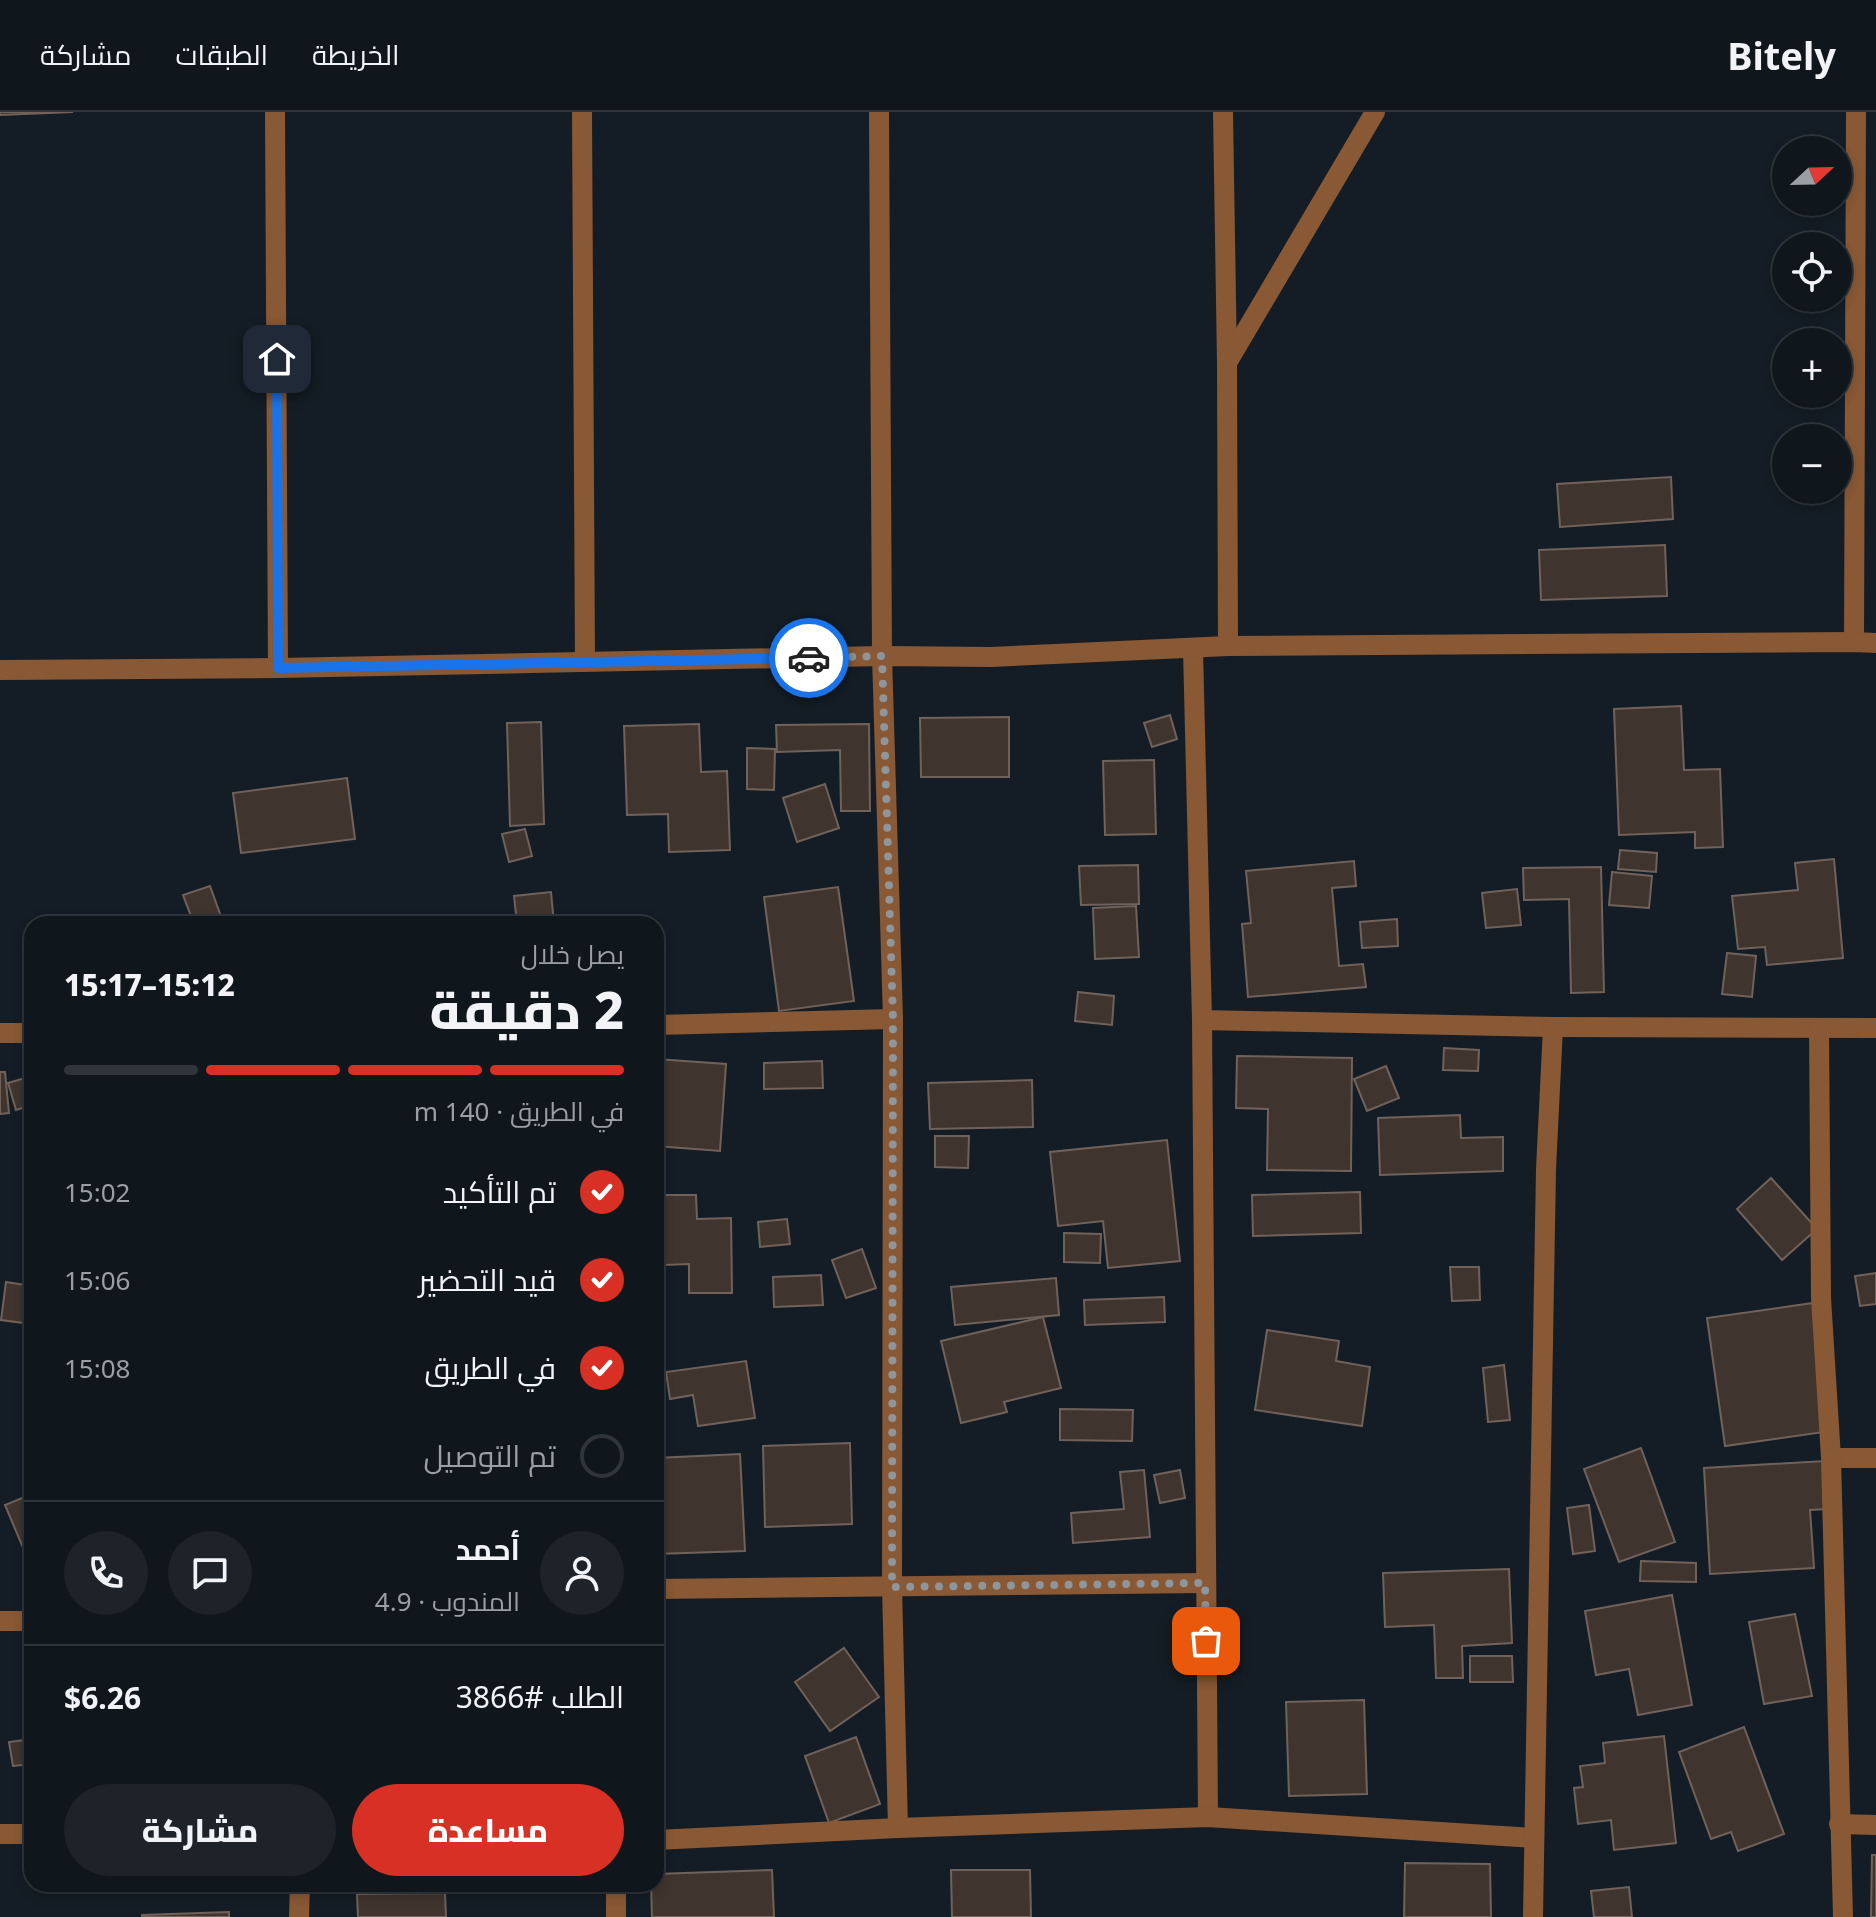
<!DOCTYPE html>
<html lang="ar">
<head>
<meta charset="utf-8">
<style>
  body { margin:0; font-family:"Noto Sans",Cairo,sans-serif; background:#1d2329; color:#f1f3f6; direction:rtl; height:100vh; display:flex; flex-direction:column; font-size:30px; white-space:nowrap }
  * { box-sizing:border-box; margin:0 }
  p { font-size:26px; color:#9b9fa3 }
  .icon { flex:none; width:44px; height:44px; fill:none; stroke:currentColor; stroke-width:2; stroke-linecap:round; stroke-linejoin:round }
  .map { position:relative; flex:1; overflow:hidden; direction:ltr }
  .side { position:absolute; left:24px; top:804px; width:640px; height:976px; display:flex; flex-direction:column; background:#0f161c; border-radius:24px; box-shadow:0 4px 12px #0003,0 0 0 2px #2f353b; direction:rtl }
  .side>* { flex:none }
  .needle { width:52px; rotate:68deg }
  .buttons { position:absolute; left:1772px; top:24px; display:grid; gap:16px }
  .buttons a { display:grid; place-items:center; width:80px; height:80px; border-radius:50%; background:#0f161c; box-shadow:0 4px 12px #0003,0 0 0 2px #2f353b; font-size:40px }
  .pin { position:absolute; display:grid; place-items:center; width:68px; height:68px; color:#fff; margin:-34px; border-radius:16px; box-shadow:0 4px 12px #0006 }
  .courier { position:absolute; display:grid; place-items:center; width:80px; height:80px; margin:-40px; border:6px solid #1a73e8; border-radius:50%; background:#fff; color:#222; box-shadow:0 2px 10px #0007 }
  .head em { font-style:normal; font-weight:800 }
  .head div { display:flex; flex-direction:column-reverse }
  .head { display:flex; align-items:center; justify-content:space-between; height:136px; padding:0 40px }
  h1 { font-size:52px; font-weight:800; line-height:60px }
  .bar { display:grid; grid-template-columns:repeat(4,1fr); gap:12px 8px; align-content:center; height:96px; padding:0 40px }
  .bar i { height:10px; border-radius:6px; background:#2f353b }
  .bar .current { background:#d93025 }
  .bar p { grid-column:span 4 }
  .line { display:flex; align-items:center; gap:20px; padding:0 40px; border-top:2px solid #2f353b }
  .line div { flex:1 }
  .round { display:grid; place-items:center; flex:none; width:84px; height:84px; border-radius:42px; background:#1d2329 }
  ol { padding:0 40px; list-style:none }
  li { display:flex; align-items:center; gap:24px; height:88px }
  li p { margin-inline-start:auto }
  li .icon { padding:8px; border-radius:50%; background:#d93025; color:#fff; stroke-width:4 }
  li:last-child { color:#9b9fa3 }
  li i { width:44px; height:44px; border:4px solid #2f353b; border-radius:50% }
  .cta { display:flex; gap:16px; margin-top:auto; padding:16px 40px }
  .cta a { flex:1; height:92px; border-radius:48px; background:#d93025; color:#fff; font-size:32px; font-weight:800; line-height:92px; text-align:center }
  .cta a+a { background:#1d2329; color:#f1f3f6 }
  header { display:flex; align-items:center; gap:48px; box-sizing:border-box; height:112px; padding:0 40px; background:#0f161c; border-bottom:2px solid #2f353b }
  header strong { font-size:38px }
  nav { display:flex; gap:44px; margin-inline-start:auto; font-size:28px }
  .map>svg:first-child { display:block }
  .building { fill:#40342e; stroke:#70625b; stroke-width:2 }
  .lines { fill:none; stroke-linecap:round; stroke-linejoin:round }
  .minor { stroke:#895834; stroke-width:20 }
  .done { stroke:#8e959b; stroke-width:8; stroke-dasharray:0 14.4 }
  .route { stroke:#1a73e8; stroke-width:10 }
</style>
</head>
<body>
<header>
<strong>Bitely</strong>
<nav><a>الخريطة</a><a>الطبقات</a><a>مشاركة</a></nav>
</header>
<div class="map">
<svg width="1876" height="1805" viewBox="0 0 1876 1805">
  <rect width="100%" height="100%" fill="#141d25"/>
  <g class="building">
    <polygon points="0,0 73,0 0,3"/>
    <polygon points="1671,365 1673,407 1560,415 1557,372"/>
    <polygon points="1665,433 1667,484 1541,488 1539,438"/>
    <polygon points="1681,594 1684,658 1720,657 1723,735 1695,736 1695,720 1619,723 1614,597"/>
    <polygon points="1170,603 1177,627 1152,635 1144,611"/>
    <polygon points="1009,605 1009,665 921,665 920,606"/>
    <polygon points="541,610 544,712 510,714 507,611"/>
    <polygon points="699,612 701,660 727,659 730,738 669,740 668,702 627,703 624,614"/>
    <polygon points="869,612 870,699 841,699 840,638 777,640 776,613"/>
    <polygon points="747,636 775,637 774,678 747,677"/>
    <polygon points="1154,648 1156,722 1105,723 1103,649"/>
    <polygon points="347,666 355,727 241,741 233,681"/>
    <polygon points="825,672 839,716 797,730 783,686"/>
    <polygon points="525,717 532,744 509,750 502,722"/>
    <polygon points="1620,738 1657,741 1656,760 1618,757"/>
    <polygon points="1834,747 1843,846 1767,853 1765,835 1738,837 1732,784 1798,778 1795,751"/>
    <polygon points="1354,749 1356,774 1332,776 1339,854 1363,852 1366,875 1248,885 1242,812 1251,811 1246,759"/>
    <polygon points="1138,753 1139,792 1081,793 1079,754"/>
    <polygon points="1601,755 1604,880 1571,881 1569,787 1524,788 1523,756"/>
    <polygon points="1612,760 1652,764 1649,796 1609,793"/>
    <polygon points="210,774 223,810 216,812 194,812 183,783"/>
    <polygon points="838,775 854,889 779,899 764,785"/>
    <polygon points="1517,777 1521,813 1486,816 1482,781"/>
    <polygon points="551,780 554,812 517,812 514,784"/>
    <polygon points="1136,794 1139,845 1095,847 1093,796"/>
    <polygon points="1397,807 1398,834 1362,836 1360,810"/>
    <polygon points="1727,841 1756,844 1752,885 1722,882"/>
    <polygon points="1078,880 1114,884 1112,913 1075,909"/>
    <polygon points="1444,936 1479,938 1478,959 1443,958"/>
    <polygon points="1237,944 1352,946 1351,1059 1267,1058 1268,997 1236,996"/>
    <polygon points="656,947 726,952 720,1039 656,1034"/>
    <polygon points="822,949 823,976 764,977 764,951"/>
    <polygon points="1386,954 1399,986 1367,999 1354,967"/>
    <polygon points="0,960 5,960 9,1001 0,1002"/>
    <polygon points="32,964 32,993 16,998 8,971"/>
    <polygon points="1032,968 1033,1015 930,1017 928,971"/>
    <polygon points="1460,1003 1461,1026 1503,1025 1503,1059 1380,1063 1378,1006"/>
    <polygon points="935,1024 969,1024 968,1056 935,1055"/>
    <polygon points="1167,1028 1180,1149 1108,1156 1103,1109 1058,1114 1050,1040"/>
    <polygon points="1771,1066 1817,1117 1782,1148 1737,1097"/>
    <polygon points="1360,1080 1361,1121 1253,1124 1252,1083"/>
    <polygon points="664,1083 696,1083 697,1107 731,1106 732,1181 689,1181 689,1152 665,1153"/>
    <polygon points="787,1107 790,1132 760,1135 758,1110"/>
    <polygon points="1064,1121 1101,1122 1100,1151 1064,1150"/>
    <polygon points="862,1137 876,1176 846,1186 832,1148"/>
    <polygon points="1450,1155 1479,1155 1480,1188 1452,1189"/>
    <polygon points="1876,1161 1876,1192 1860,1194 1855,1164"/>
    <polygon points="821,1163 823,1193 774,1195 773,1165"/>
    <polygon points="1056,1166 1059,1203 955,1213 951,1175"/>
    <polygon points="6,1170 32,1174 32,1212 1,1208"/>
    <polygon points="1164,1185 1165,1210 1085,1213 1084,1188"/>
    <polygon points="1813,1191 1831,1319 1725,1334 1707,1206"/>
    <polygon points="1043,1205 1061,1276 1004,1290 1007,1300 961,1311 941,1229"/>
    <polygon points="1267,1218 1339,1229 1336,1249 1370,1255 1362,1314 1255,1298"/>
    <polygon points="746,1249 755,1306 698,1314 693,1283 670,1287 666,1260"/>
    <polygon points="1504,1253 1510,1308 1488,1310 1483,1256"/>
    <polygon points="1060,1297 1133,1298 1132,1329 1060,1328"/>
    <polygon points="850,1331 852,1412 765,1415 763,1334"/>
    <polygon points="1641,1336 1675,1430 1619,1450 1584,1357"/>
    <polygon points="740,1342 745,1439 656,1442 656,1346"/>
    <polygon points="1825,1349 1828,1397 1810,1398 1814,1456 1710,1462 1704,1356"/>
    <polygon points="1144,1358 1150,1425 1073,1431 1071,1401 1124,1397 1120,1360"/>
    <polygon points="1180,1358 1185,1386 1160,1391 1154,1363"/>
    <polygon points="32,1382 32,1457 5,1393"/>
    <polygon points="1589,1393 1595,1439 1573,1442 1567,1396"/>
    <polygon points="1641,1449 1696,1451 1696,1470 1640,1469"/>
    <polygon points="1509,1457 1512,1531 1462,1534 1463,1566 1436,1566 1434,1513 1385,1515 1383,1461"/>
    <polygon points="1672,1483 1692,1593 1638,1603 1629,1557 1596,1563 1585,1499"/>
    <polygon points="1795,1502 1812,1584 1764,1592 1749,1510"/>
    <polygon points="844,1536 879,1585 830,1619 795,1570"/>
    <polygon points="1470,1544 1512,1544 1513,1570 1470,1570"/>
    <polygon points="1364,1588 1367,1682 1289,1684 1286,1590"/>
    <polygon points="1744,1615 1784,1722 1738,1739 1731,1720 1711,1727 1679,1640"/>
    <polygon points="1664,1624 1676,1731 1614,1738 1611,1708 1578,1712 1574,1676 1583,1675 1580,1654 1605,1651 1603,1631"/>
    <polygon points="856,1625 880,1692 829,1711 805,1644"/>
    <polygon points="32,1627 32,1652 13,1654 9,1630"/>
    <polygon points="1872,1743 1876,1743 1876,1805 1871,1805"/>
    <polygon points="1405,1751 1490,1752 1491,1805 1404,1805"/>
    <polygon points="772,1758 774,1805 652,1805 651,1772 656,1772 656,1762"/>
    <polygon points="951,1758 1030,1758 1031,1805 952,1805"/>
    <polygon points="1629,1775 1632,1805 1594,1805 1591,1779"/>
    <polygon points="445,1781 446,1805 358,1805 357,1782"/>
    <polygon points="229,1800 229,1805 142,1805 142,1803"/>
  </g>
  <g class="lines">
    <g class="minor">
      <polyline points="275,0 278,556"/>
      <polyline points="582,0 585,550"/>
      <polyline points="879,0 882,544 893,907 892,1475 898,1716"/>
      <polyline points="1223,0 1227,251 1228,534"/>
      <polyline points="1227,251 1375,0"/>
      <polyline points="1854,530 1856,0"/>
      <polyline points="1193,537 1202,908 1208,1705"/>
      <polyline points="0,558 278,556 882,544 991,545 1228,534 1854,530 1876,531"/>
      <polyline points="1202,908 1553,915 1876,916"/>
      <polyline points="656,913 893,907"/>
      <polyline points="1819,916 1821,1186 1831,1346 1876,1346"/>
      <polyline points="0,921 32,921"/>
      <polyline points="1831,1346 1843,1805"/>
      <polyline points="656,1477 1205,1471"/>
      <polyline points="0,1509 32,1509"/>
      <polyline points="1839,1712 1876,1713"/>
      <polyline points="0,1722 32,1722"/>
      <polyline points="656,1728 898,1716 1208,1705 1534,1726"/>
      <polyline points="299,1805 300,1772"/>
      <polyline points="616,1805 616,1772"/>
      <polyline points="1533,1805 1546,1057 1553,915"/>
    </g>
  </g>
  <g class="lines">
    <polyline class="done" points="809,546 882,544 893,907 892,1475 1205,1471 1206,1529"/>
    <polyline class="route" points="277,247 278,556 809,546"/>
  </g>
</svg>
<div class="buttons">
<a><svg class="needle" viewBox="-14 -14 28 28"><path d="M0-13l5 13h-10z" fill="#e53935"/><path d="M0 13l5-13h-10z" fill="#9b9fa3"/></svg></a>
<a><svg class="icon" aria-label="locate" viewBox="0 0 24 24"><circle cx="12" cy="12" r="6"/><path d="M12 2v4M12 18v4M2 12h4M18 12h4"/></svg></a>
<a>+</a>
<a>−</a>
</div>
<div class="pin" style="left:1206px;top:1529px;background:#ea580c"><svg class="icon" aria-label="bag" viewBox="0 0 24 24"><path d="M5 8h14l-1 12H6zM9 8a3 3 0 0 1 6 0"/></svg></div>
<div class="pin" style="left:277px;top:247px;background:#1f2937"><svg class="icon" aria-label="home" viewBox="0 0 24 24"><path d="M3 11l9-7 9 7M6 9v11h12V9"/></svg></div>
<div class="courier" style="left:809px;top:546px"><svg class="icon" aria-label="car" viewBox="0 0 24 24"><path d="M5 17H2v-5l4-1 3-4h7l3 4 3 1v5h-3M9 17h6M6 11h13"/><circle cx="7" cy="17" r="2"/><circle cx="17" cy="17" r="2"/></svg></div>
<section class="side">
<div class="head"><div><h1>2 دقيقة</h1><p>يصل خلال</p></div><em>15:12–15:17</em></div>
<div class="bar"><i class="current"></i><i class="current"></i><i class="current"></i><i></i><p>في الطريق · 140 m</p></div>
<ol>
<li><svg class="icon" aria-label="check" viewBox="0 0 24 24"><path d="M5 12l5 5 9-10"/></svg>تم التأكيد<p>15:02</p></li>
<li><svg class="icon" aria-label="check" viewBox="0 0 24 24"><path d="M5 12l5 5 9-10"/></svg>قيد التحضير<p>15:06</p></li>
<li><svg class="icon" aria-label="check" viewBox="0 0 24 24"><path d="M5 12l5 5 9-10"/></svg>في الطريق<p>15:08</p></li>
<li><i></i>تم التوصيل</li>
</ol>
<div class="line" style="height:144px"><a class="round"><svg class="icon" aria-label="person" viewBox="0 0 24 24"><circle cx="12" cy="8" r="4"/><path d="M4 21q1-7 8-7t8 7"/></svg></a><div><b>أحمد</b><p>المندوب · 4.9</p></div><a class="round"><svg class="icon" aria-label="chat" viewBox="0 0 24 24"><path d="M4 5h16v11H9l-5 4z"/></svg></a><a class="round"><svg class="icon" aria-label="phone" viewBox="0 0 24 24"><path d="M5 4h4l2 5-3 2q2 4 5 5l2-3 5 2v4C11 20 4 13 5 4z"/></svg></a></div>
<div class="line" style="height:104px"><div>الطلب #3866</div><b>$6.26</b></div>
<div class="cta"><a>مساعدة</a><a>مشاركة</a></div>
</section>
</div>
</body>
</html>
